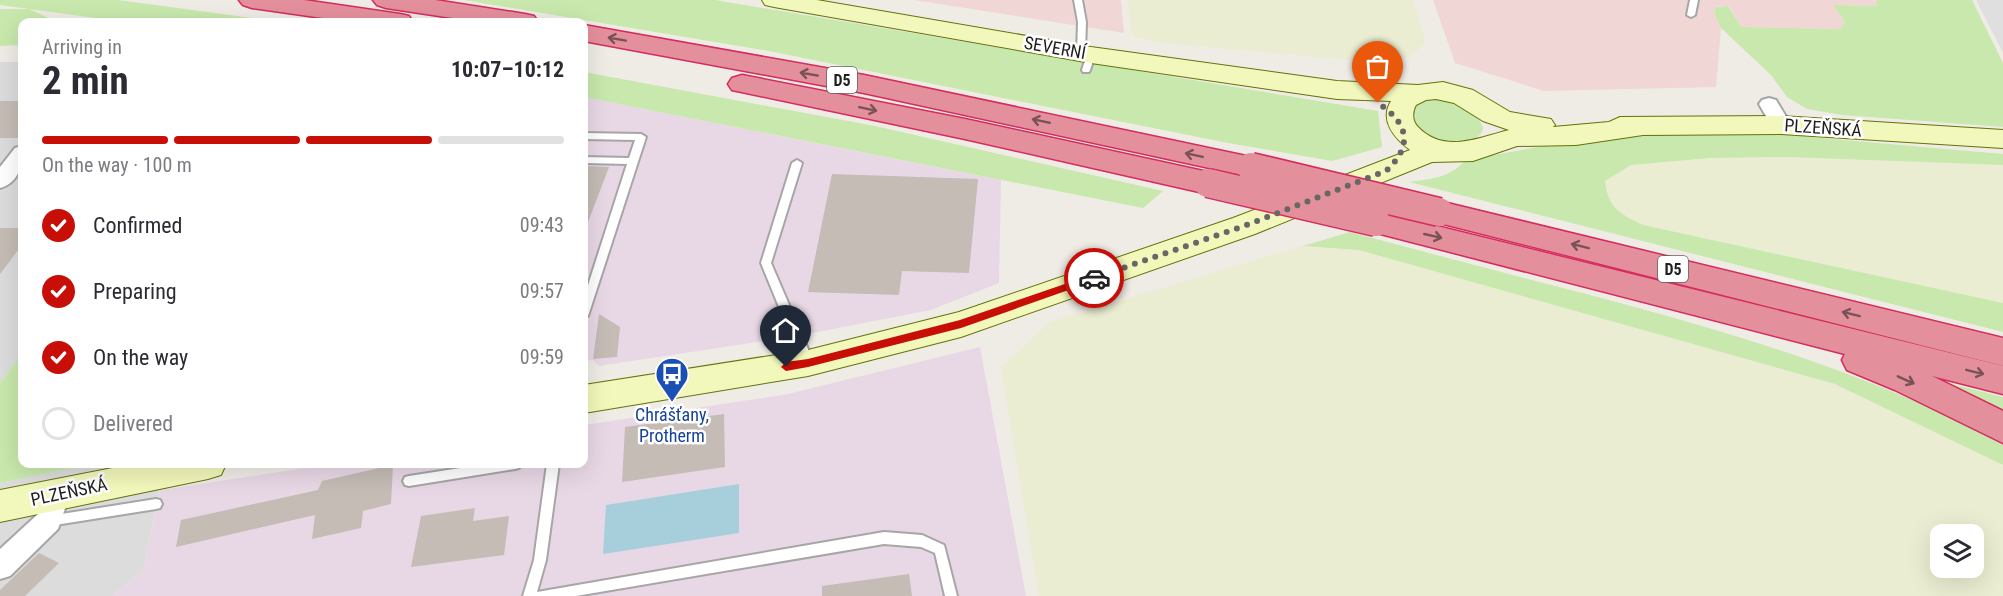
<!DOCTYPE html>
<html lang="en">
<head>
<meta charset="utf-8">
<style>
  body { margin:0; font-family:"Roboto Condensed",sans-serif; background:#f7f7f7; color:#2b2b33; height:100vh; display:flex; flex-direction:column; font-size:22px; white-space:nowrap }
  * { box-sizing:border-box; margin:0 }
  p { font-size:20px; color:#7c7c81 }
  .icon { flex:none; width:33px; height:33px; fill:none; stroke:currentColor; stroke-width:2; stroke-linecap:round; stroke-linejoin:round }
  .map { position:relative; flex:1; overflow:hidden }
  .panel { position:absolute; left:18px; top:18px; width:570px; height:450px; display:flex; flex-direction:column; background:#fff; border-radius:12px; box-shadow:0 6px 24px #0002 }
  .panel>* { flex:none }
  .fabs { position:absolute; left:1930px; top:524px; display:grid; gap:12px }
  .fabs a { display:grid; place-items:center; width:54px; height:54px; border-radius:12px; background:#fff; box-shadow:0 6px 24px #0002; font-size:30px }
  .pin { position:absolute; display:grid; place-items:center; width:51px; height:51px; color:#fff; margin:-62px -26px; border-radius:50% 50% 50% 0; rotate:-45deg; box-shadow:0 0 6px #0007 }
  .pin .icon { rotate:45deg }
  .courier { position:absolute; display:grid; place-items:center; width:60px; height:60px; margin:-30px; border:4px solid #c70e07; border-radius:50%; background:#fff; color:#222; box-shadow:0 2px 8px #0007 }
  .summary em { font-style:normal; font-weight:700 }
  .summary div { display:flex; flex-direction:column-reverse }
  .summary { display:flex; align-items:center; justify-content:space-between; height:102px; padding:0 24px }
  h1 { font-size:39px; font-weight:700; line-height:45px }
  .bar { display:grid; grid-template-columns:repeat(4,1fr); gap:9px 6px; align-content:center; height:72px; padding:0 24px }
  .bar i { height:8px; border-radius:4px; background:#e1e1e2 }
  .bar .current { background:#c70e07 }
  .bar p { grid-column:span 4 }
  ol { padding:0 24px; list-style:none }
  li { display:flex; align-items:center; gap:18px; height:66px }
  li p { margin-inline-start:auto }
  li .icon { padding:6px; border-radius:50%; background:#c70e07; color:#fff; stroke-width:4 }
  li:last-child { color:#7c7c81 }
  li i { width:33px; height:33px; border:3px solid #e1e1e2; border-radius:50% }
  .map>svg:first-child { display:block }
  .residential { fill:#dddcdc }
  .commercial { fill:#f0d7d5 }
  .industrial { fill:#e8d8e5 }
  .farmland { fill:#eaedd1; fill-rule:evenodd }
  .grass { fill:#c8e8ad }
  .parking { fill:#dfdfdf }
  .water { fill:#a7cedb }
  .building { fill:#c4bcb5 }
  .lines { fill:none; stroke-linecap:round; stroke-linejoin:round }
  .lane-casing { stroke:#a6a6a6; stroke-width:4 }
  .street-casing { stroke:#a6a6a6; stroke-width:4 }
  .secondary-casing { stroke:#647309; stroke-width:2 }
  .highway-casing { stroke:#d52b5f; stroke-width:3 }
  .lane { fill:#fff; fill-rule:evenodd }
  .street { fill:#fff; fill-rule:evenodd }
  .secondary { fill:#f2f7bb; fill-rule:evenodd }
  .highway { fill:#e4909c; fill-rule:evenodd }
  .highway-bridge-casing { stroke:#d52b5f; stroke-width:31; stroke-linecap:butt }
  .highway-bridge { stroke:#e4909c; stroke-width:28 }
  .oneway { stroke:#785257 }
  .route { fill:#c70e07 }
  .done { stroke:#686765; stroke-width:6; stroke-dasharray:0 10.8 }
  .labels { text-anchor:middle; stroke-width:5; stroke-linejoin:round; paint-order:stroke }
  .shield { fill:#fff; stroke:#626262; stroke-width:1.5 }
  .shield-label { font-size:16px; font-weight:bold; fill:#1f1f1f }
  .street-label { font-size:18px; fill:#1f1f1f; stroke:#fff }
  .transit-label { font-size:18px; fill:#164399; stroke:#fff }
</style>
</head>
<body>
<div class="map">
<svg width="2003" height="596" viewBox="0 0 2003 596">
  <rect width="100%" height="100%" fill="#efece6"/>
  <g class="residential">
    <polygon points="0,62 22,62 22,354 0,383"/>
    <polygon points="92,464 165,464 143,570 112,596 0,596 0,483"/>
  </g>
  <g class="commercial">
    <polygon points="914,0 1121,0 1124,33"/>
    <polygon points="1433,0 1874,0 1879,6 1833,5 1845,22 1840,29 1742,27 1729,6 1720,6 1716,7 1714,13 1721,28 1716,87 1544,91 1455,63"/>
  </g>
  <g class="industrial">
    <polygon points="584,97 1001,180 999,283 931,310 797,336 599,366 593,360 584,361"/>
    <polygon points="980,347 1026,596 112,596 143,570 160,490 332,464 584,464 584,425 788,394"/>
  </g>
  <g class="farmland">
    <polygon points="1128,0 1413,0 1425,39 1424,44 1411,56 1389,60 1348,60 1173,44 1135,38 1130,27"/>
    <polygon points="1789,157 2003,165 2003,303 1643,225 1618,212 1606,194 1605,181 1631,165 1710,158"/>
    <path d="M 1303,246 L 1359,250 L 1835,384 L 1996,460 L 2003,465 L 2003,596 L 1039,596 L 1001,367 L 1050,322 ZM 1941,534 L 1974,534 L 1974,567 L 1941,567 Z"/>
  </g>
  <g class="grass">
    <polygon points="0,0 118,0 283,22 125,22 29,9 49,18 51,22 22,22 22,45 0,46 0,9 29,9 0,5"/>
    <polygon points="464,0 715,0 1378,111 1382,147 1332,161 1228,143 769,51"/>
    <polygon points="1875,0 1972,0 2003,63 2003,127 1842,115 1807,109 1787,97 1771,75 1721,28 1714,13 1716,7 1728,6 1742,27 1840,29 1845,22 1833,5 1878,6"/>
    <polygon points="584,72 875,126 1163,191 1143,208 584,97"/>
    <polygon points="1433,99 1453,101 1477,115 1483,128 1481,134 1469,143 1439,143 1414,128 1412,109 1424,100"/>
    <path d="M 1697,133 L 1788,135 L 2003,154 L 2003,165 L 1789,157 L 1710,158 L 1631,165 L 1605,181 C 1608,208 1620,214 1643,225 L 2003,303 L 2003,332 L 1409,182 C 1430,179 1451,178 1465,160 L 1578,140 Z"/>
    <path d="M 1350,232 C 1429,253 1507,274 1586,294 C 1730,332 1871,373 2003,444 L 2003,465 L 1835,384 L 1359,250 L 1303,246 Z"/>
    <polygon points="22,354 22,464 92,464 0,483 0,383"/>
    <polygon points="1948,383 2003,397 2003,415 1948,385"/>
  </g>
  <polygon class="parking" points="1976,0 2003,0 2003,53"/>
  <polygon class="water" points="739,484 739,533 603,554 606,505"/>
  <g class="building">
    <rect x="0" y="101" width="22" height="37"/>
    <polygon points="584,166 609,167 585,230 584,229"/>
    <polygon points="832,174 978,179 969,273 902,271 899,295 808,292"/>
    <polygon points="0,228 22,228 22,245 0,274"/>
    <polygon points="599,314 620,327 617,357 593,359"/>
    <polygon points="724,414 725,467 622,482 625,427"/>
    <polygon points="393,465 391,504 363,511 361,528 312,539 315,515 176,547 181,520 318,490 322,481"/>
    <polygon points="475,508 473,521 509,516 504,555 411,567 421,516"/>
    <polygon points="39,553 59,563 25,596 0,596 0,590"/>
    <polygon points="909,574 912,596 822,596 822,586"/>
  </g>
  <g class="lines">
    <g class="lane-casing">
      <g id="lane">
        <polygon points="1074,0 1082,0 1086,22 1085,53 1081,56 1077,53 1078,22"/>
        <polygon points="1690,0 1698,0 1695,15 1691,17 1687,15"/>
        <polygon points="1091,52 1095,55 1090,70 1089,72 1083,72 1082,70 1087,55"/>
        <polygon points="584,133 641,134 646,137 589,313 588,316 584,317 584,298 627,164 584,163 584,157 629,158 635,140 584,139"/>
        <polygon points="797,160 802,163 771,263 814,363 812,366 804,366 802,363 761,263 792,163"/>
        <polygon points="486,464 521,464 519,468 515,469 409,486 405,485 403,481 405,477 409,476"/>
        <polygon points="547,464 559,464 546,560 537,592 884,532 922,535 944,545 957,596 945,596 935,553 921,547 884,544 576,596 523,596 534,560"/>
        <polygon points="156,499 160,500 162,504 160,508 156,509 49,526 45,525 43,521 45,517 49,516"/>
      </g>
    </g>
    <g class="street-casing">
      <g id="street">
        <polygon points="1769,98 1776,100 1791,125 1788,130 1781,132 1774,130 1759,104 1762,100"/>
        <path d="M 22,146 C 24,163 19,183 0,188 L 0,167 L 15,148 Z"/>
        <polygon points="57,483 66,486 70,494 58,529 10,576 0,579 0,549 38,514 48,486"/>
      </g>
    </g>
    <g class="secondary-casing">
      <g id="secondary">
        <path d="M 762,0 L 817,0 L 1091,47 L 1337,81 L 1418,85 L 1443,82 L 1473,90 L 1510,112 L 1551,119 L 1555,125 L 1553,127 L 1609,122 L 1620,117 L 1781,116 L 2003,130 L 2003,148 L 1781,134 L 1643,135 L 1576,145 L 1517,146 L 1473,161 L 1432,162 L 1255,234 L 961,337 L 808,376 L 584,413 L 584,385 L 808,350 L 959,312 L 1233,218 L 1410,150 C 1394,138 1379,120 1391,101 L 1337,99 L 1091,63 L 774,7 L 765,5 ZM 1436,99 L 1454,103 L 1483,121 L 1509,130 C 1478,138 1444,154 1418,127 C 1412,121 1412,112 1416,105 L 1426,100 Z"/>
        <polygon points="133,464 226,464 221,475 208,479 0,522 0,490"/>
      </g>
    </g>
    <g class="highway-casing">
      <g id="highway">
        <polygon points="239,0 304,0 400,14 409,16 413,22 351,22 252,8 243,5"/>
        <polygon points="373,0 435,0 525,14 534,16 538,22 479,22 386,8 377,5"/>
        <polygon points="584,25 864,75 1251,157 1262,160 1266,167 1262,174 1251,177 864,93 584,41"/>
        <polygon points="742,75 965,119 1208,172 1219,176 1223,183 1219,190 1208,194 965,139 732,90 728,84 732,78"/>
        <polygon points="1439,201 2003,338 2003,366 1428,220 1424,212 1428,204"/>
        <polygon points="1376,211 2003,366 2003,394 1932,376 2003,411 2003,443 1895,390 1847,370 1842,360 1845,354 1365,230 1360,222 1365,214"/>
      </g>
    </g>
    <use href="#lane" class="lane"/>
    <use href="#street" class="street"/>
    <use href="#secondary" class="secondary"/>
    <use href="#highway" class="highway"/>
    <g class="highway-bridge-casing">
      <g id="highway-bridge">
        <polyline points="1251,167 1439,212"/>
        <polyline points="1208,183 1376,222"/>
      </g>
    </g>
    <use href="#highway-bridge" class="highway-bridge"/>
  </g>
  <defs><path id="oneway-shaft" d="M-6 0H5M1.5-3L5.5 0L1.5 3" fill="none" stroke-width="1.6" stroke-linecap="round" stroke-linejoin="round" transform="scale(1.5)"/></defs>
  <g class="oneway">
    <use href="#oneway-shaft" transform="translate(617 39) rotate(-170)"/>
    <use href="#oneway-shaft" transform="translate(809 74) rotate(-170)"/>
    <use href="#oneway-shaft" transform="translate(868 109) rotate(12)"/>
    <use href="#oneway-shaft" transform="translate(1041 121) rotate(-168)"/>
    <use href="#oneway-shaft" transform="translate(1194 155) rotate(-168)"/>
    <use href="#oneway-shaft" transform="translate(1433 236) rotate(13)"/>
    <use href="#oneway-shaft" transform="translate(1580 246) rotate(-166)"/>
    <use href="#oneway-shaft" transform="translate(1851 314) rotate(-166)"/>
    <use href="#oneway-shaft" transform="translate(1975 372) rotate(14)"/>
    <use href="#oneway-shaft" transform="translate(1906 380) rotate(24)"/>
  </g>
  <polygon class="route" points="1094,274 1099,278 1097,280 961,328 808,367 786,371 781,367 786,362 808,359 960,320"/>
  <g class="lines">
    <path class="done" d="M 1094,278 L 1244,226 L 1386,171 C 1414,145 1408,123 1378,103"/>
  </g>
  <defs>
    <g id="bus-pin" transform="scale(1.725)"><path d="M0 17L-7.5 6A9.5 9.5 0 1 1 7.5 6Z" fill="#1a4fb4" stroke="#fff"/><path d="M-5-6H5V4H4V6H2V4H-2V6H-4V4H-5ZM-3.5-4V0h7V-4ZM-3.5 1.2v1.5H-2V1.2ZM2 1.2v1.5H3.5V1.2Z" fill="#fff"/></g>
  </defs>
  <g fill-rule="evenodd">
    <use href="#bus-pin" x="672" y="374"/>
  </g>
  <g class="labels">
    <g class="shield">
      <rect x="827" y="67" width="30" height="26" rx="4.5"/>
      <rect x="1658" y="256" width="30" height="26" rx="4.5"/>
    </g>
    <g class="shield-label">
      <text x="842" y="86">D5</text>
      <text x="1673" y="275">D5</text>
    </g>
    <g class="street-label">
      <text transform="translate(1055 48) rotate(10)" y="6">SEVERNÍ</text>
      <text transform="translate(1823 128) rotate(4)" y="6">PLZEŇSKÁ</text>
      <text transform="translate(69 492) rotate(-12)" y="6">PLZEŇSKÁ</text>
    </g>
    <g class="transit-label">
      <text x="672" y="421">Chrášťany,<tspan x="672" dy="21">Protherm</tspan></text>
    </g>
  </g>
</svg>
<div class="fabs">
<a><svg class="icon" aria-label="layers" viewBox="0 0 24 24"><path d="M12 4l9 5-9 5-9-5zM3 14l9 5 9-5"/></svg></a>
</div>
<div class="pin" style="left:1378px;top:103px;background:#ea580c"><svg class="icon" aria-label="bag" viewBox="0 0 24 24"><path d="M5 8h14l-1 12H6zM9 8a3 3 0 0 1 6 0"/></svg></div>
<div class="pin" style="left:786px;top:367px;background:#1f2937"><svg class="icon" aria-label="home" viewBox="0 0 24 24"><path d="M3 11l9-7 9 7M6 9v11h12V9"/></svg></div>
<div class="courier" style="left:1094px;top:278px"><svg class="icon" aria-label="car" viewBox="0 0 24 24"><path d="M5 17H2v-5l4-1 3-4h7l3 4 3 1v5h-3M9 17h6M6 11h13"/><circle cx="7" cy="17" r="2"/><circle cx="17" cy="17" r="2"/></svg></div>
<section class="panel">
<div class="summary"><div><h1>2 min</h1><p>Arriving in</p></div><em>10:07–10:12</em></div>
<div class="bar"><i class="current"></i><i class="current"></i><i class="current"></i><i></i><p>On the way · 100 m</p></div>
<ol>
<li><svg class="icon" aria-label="check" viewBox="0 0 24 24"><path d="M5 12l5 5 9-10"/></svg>Confirmed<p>09:43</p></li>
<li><svg class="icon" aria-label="check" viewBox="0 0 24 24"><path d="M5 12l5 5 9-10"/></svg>Preparing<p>09:57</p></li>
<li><svg class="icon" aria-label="check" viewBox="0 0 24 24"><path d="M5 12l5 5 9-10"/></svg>On the way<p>09:59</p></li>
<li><i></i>Delivered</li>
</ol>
</section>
</div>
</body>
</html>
